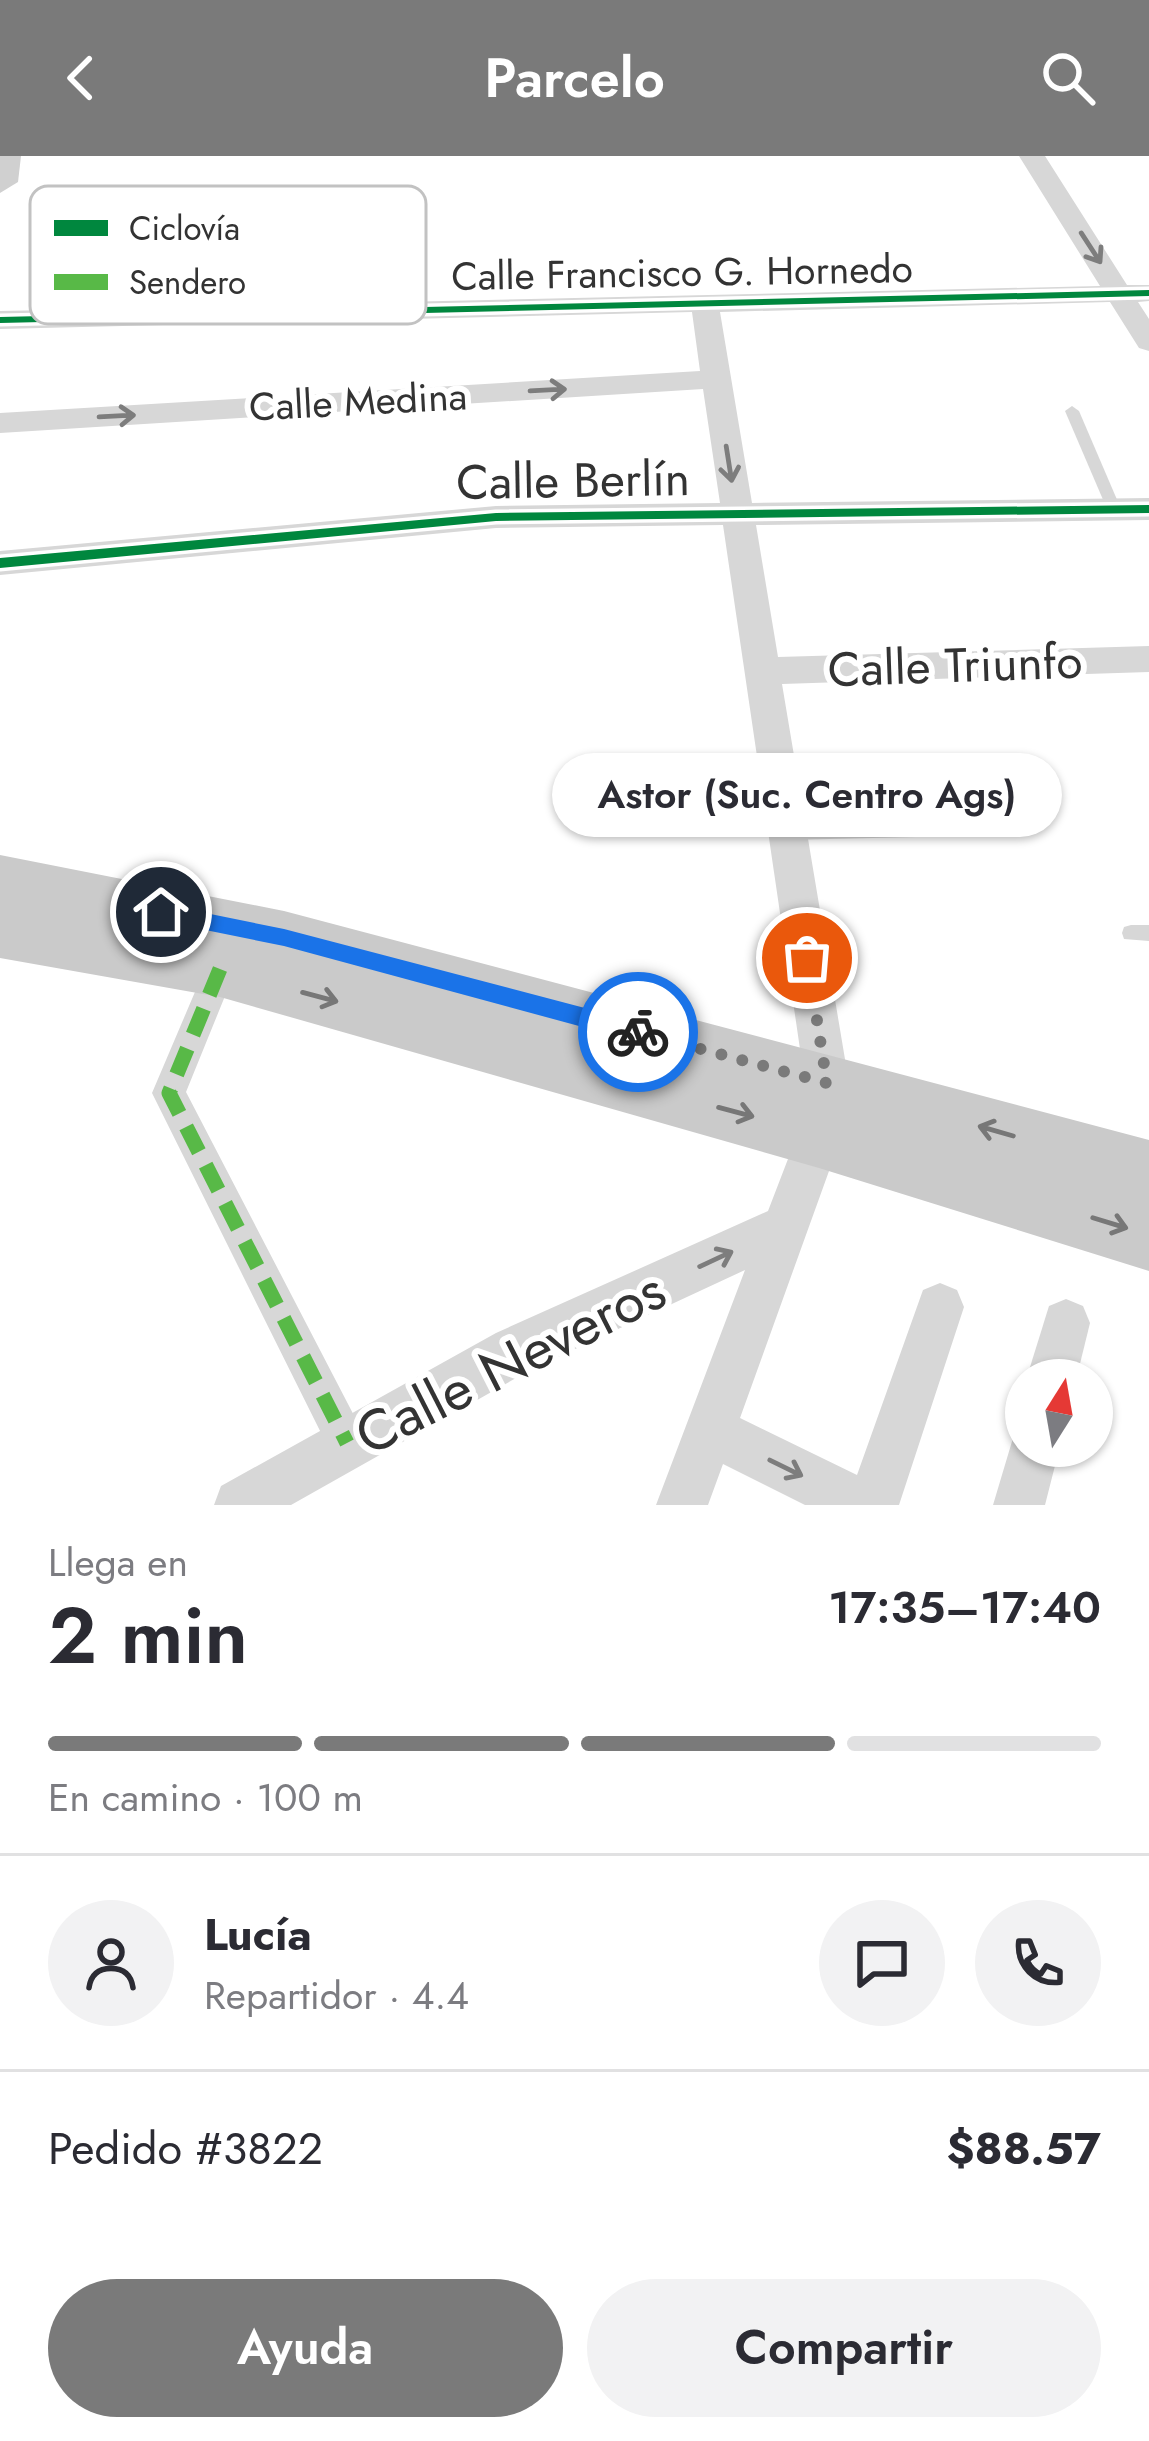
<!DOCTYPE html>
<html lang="es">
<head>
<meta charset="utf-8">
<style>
  body { margin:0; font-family:Jost,sans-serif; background:#f2f2f3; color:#2b2b33; height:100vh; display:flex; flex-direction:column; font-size:45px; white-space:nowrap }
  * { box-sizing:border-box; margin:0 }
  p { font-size:39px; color:#7c7c81 }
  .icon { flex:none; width:66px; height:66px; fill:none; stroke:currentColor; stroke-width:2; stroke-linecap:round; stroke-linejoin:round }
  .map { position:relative; height:1349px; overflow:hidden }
  .side { display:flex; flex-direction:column; background:#fff; flex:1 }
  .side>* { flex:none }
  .needle { width:78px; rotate:11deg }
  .fabs { position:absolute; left:1005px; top:1203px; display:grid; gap:24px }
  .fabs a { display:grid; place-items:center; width:108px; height:108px; border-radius:50%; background:#fff; box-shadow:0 3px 9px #0004; font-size:60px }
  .pin { position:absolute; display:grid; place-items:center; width:102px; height:102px; color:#fff; margin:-51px; border:6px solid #fff; border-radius:50%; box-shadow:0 3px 12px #0007 }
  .courier { position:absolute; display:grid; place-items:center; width:120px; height:120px; margin:-60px; border:9px solid #1a73e8; border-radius:50%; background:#fff; color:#222; box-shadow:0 3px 15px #0007 }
  .bubble { position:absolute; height:84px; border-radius:42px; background:#fff; box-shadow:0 3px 9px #0004; font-size:39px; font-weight:600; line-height:84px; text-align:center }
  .headline em { font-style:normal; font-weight:600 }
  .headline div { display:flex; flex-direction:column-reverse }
  .headline { display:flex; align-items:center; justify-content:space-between; height:204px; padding:0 48px }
  h1 { font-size:78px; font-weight:600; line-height:90px }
  .bar { display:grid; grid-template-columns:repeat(4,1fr); gap:18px 12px; align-content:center; height:144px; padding:0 48px }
  .bar i { height:15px; border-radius:9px; background:#e1e1e2 }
  .bar .on { background:#7a7a7a }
  .bar p { grid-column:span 4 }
  .line { display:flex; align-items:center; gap:30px; padding:0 48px; border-top:3px solid #e1e1e2 }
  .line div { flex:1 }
  .round { display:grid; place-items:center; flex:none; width:126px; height:126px; border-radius:63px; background:#f2f2f3 }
  .action { display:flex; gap:24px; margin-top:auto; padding:24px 48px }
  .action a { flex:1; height:138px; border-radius:72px; background:#7a7a7a; color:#fff; font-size:48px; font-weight:600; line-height:138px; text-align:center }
  .action a+a { background:#f2f2f3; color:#2b2b33 }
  header { display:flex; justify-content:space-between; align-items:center; height:156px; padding:0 48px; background:#7a7a7a; color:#fff; font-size:54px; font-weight:600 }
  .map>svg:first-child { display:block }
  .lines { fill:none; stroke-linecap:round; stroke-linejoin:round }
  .service { fill:#d7d7d7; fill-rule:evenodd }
  .pedestrian { fill:#d7d7d7; fill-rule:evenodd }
  .minor { fill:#d7d7d7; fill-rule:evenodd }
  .secondary { fill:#d0d0d0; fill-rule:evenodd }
  .primary { fill:#cacaca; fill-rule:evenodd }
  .quiet { stroke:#58b947; stroke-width:15; stroke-dasharray:28 15; stroke-linecap:butt }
  .cycleway-casing { stroke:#fff; stroke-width:7 }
  .cycleway { fill:#00873e; fill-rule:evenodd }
  .oneway { stroke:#7d7d7d }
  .oneway2 { stroke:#777 }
  .route { fill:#1a73e8 }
  .done { stroke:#7a7a7a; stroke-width:12; stroke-dasharray:0 21.6 }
  .labels { text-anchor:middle; stroke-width:12; stroke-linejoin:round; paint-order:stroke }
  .far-street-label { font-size:39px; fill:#333; stroke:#fff }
  .street-label { font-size:48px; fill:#333; stroke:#fff }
  .near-street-label { font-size:57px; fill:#333; stroke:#fff }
  .key { fill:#fff; stroke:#c2c2c2; stroke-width:3 }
  .key-label { font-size:33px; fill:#333 }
</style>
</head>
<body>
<header><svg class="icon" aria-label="back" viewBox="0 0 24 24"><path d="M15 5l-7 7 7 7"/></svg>Parcelo<svg class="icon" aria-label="search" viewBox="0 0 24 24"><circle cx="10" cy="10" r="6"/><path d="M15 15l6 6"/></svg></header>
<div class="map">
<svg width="1149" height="1349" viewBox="0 0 1149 1349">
  <rect width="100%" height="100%" fill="#fff"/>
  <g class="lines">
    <g class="service">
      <polygon points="288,70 294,74 295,124 296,104 302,100 308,104 307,140 301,144 295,141 296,157 289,161 282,157 282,74"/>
      <polygon points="1072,250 1079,255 1121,353 1119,357 1114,358 1107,353 1065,255"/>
      <polygon points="1002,665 1008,667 1011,672 1008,677 1002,679 787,684 781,682 778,677 781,672 787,670"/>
      <polygon points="1131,769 1149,769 1149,785 1124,783 1122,777 1124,771"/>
    </g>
    <polygon class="pedestrian" points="220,799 231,803 236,813 186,936 361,1273 367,1287 361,1301 347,1307 333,1301 152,937 209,803"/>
    <g class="minor">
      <polygon points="1019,0 1045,0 1127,129 1149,129 1149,145 1138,146 1149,163 1149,195 1139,192 1110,146 720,156 752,347 1149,342 1149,364 756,369 778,501 1149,490 1149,516 782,528 849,927 843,941 827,947 811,941 805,927 723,369 496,372 0,419 0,395 496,350 720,347 703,233 0,277 0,257 700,215 692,156 0,173 0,155 152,152 171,75 181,73 194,81 181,151 1100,130"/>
      <polygon points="819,958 835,964 842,979 740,1262 857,1319 923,1134 940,1127 957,1134 964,1151 899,1349 805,1349 723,1308 708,1349 656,1349 745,1114 532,1213 291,1349 214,1349 221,1330 496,1177 768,1055 803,964"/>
      <polygon points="1066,1143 1083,1150 1090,1167 1076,1224 1026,1224 1049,1150"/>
      <polygon points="1026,1268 1026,1290 1060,1290 1045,1349 993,1349 1016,1272"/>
    </g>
    <polygon class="secondary" points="0,0 21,0 18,26 0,37"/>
    <polygon class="primary" points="0,699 284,755 1149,984 1149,1115 819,1012 220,841 0,802"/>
    <polyline class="quiet" points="220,813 169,937 347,1287"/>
    <g class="cycleway-casing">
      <g id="cycleway">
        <polygon points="1149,134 1149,140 0,167 0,161"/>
        <polygon points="1149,349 1149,357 496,365 0,412 0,402 496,357"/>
      </g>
    </g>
    <use href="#cycleway" class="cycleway"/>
  </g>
  <defs><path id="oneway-shaft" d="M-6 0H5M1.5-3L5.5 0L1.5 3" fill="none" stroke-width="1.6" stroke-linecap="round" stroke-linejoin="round" transform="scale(3)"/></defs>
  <g class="oneway">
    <use href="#oneway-shaft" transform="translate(1091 92) rotate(57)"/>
    <use href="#oneway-shaft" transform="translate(548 234) rotate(-3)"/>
    <use href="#oneway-shaft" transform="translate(117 260) rotate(-3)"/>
    <use href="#oneway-shaft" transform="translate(729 308) rotate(81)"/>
    <use href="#oneway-shaft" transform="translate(716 1103) rotate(-25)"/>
    <use href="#oneway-shaft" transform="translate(786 1312) rotate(26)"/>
  </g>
  <g class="oneway2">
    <use href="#oneway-shaft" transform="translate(320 841) rotate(15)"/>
    <use href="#oneway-shaft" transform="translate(736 956) rotate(15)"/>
    <use href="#oneway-shaft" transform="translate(996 975) rotate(-164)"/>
    <use href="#oneway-shaft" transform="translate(1110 1067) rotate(17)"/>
  </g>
  <polygon class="route" points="161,748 284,773 638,866 648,876 638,886 284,790 161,765 151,756"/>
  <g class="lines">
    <polyline class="done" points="638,876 827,927 807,802"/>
  </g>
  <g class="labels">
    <g class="far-street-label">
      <text transform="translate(682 116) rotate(-1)" y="14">Calle Francisco G. Hornedo</text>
      <text transform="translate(358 245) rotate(-3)" y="14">Calle Medina</text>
    </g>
    <g class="street-label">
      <text transform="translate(573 324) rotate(-1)" y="17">Calle Berlín</text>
      <text transform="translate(955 509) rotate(-2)" y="17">Calle Triunfo</text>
    </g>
    <g class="near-street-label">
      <text transform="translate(510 1206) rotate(-27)" y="20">Calle Neveros</text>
    </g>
  </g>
  <rect x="30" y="30" width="396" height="138" rx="18" class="key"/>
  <rect x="54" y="64" width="54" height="16" fill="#00873e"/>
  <rect x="54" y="118" width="54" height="16" fill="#58b947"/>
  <g class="key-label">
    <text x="129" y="84">Ciclovía</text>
    <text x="129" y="138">Sendero</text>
  </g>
</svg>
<div class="fabs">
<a><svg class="needle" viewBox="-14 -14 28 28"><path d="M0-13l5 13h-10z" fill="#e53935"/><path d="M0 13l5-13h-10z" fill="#7c7c81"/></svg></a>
</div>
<div class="pin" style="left:807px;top:802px;background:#ea580c"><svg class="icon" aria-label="bag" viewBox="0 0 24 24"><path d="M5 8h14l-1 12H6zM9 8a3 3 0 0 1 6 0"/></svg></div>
<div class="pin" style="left:161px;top:756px;background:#1f2937"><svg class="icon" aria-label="home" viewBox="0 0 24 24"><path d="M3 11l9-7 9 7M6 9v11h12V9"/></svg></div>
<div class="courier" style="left:638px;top:876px"><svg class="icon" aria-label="bike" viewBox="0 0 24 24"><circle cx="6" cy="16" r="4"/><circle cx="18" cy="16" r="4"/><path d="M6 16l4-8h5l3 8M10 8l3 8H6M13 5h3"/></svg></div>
<div class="bubble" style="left:552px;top:597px;width:510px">Astor (Suc. Centro Ags)</div>
</div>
<section class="side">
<div class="headline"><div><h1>2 min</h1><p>Llega en</p></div><em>17:35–17:40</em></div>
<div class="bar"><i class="on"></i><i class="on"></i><i class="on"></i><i></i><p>En camino · 100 m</p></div>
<div class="line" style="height:216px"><a class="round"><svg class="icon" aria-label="person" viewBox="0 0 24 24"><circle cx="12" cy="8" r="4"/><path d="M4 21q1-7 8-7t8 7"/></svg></a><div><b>Lucía</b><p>Repartidor · 4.4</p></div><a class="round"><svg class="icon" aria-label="chat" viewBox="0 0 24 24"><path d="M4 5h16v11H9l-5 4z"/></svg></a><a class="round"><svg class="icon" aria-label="phone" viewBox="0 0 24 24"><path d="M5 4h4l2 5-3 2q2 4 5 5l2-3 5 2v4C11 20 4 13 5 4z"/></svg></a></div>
<div class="line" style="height:156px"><div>Pedido #3822</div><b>$88.57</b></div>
<div class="action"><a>Ayuda</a><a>Compartir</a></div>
</section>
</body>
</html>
